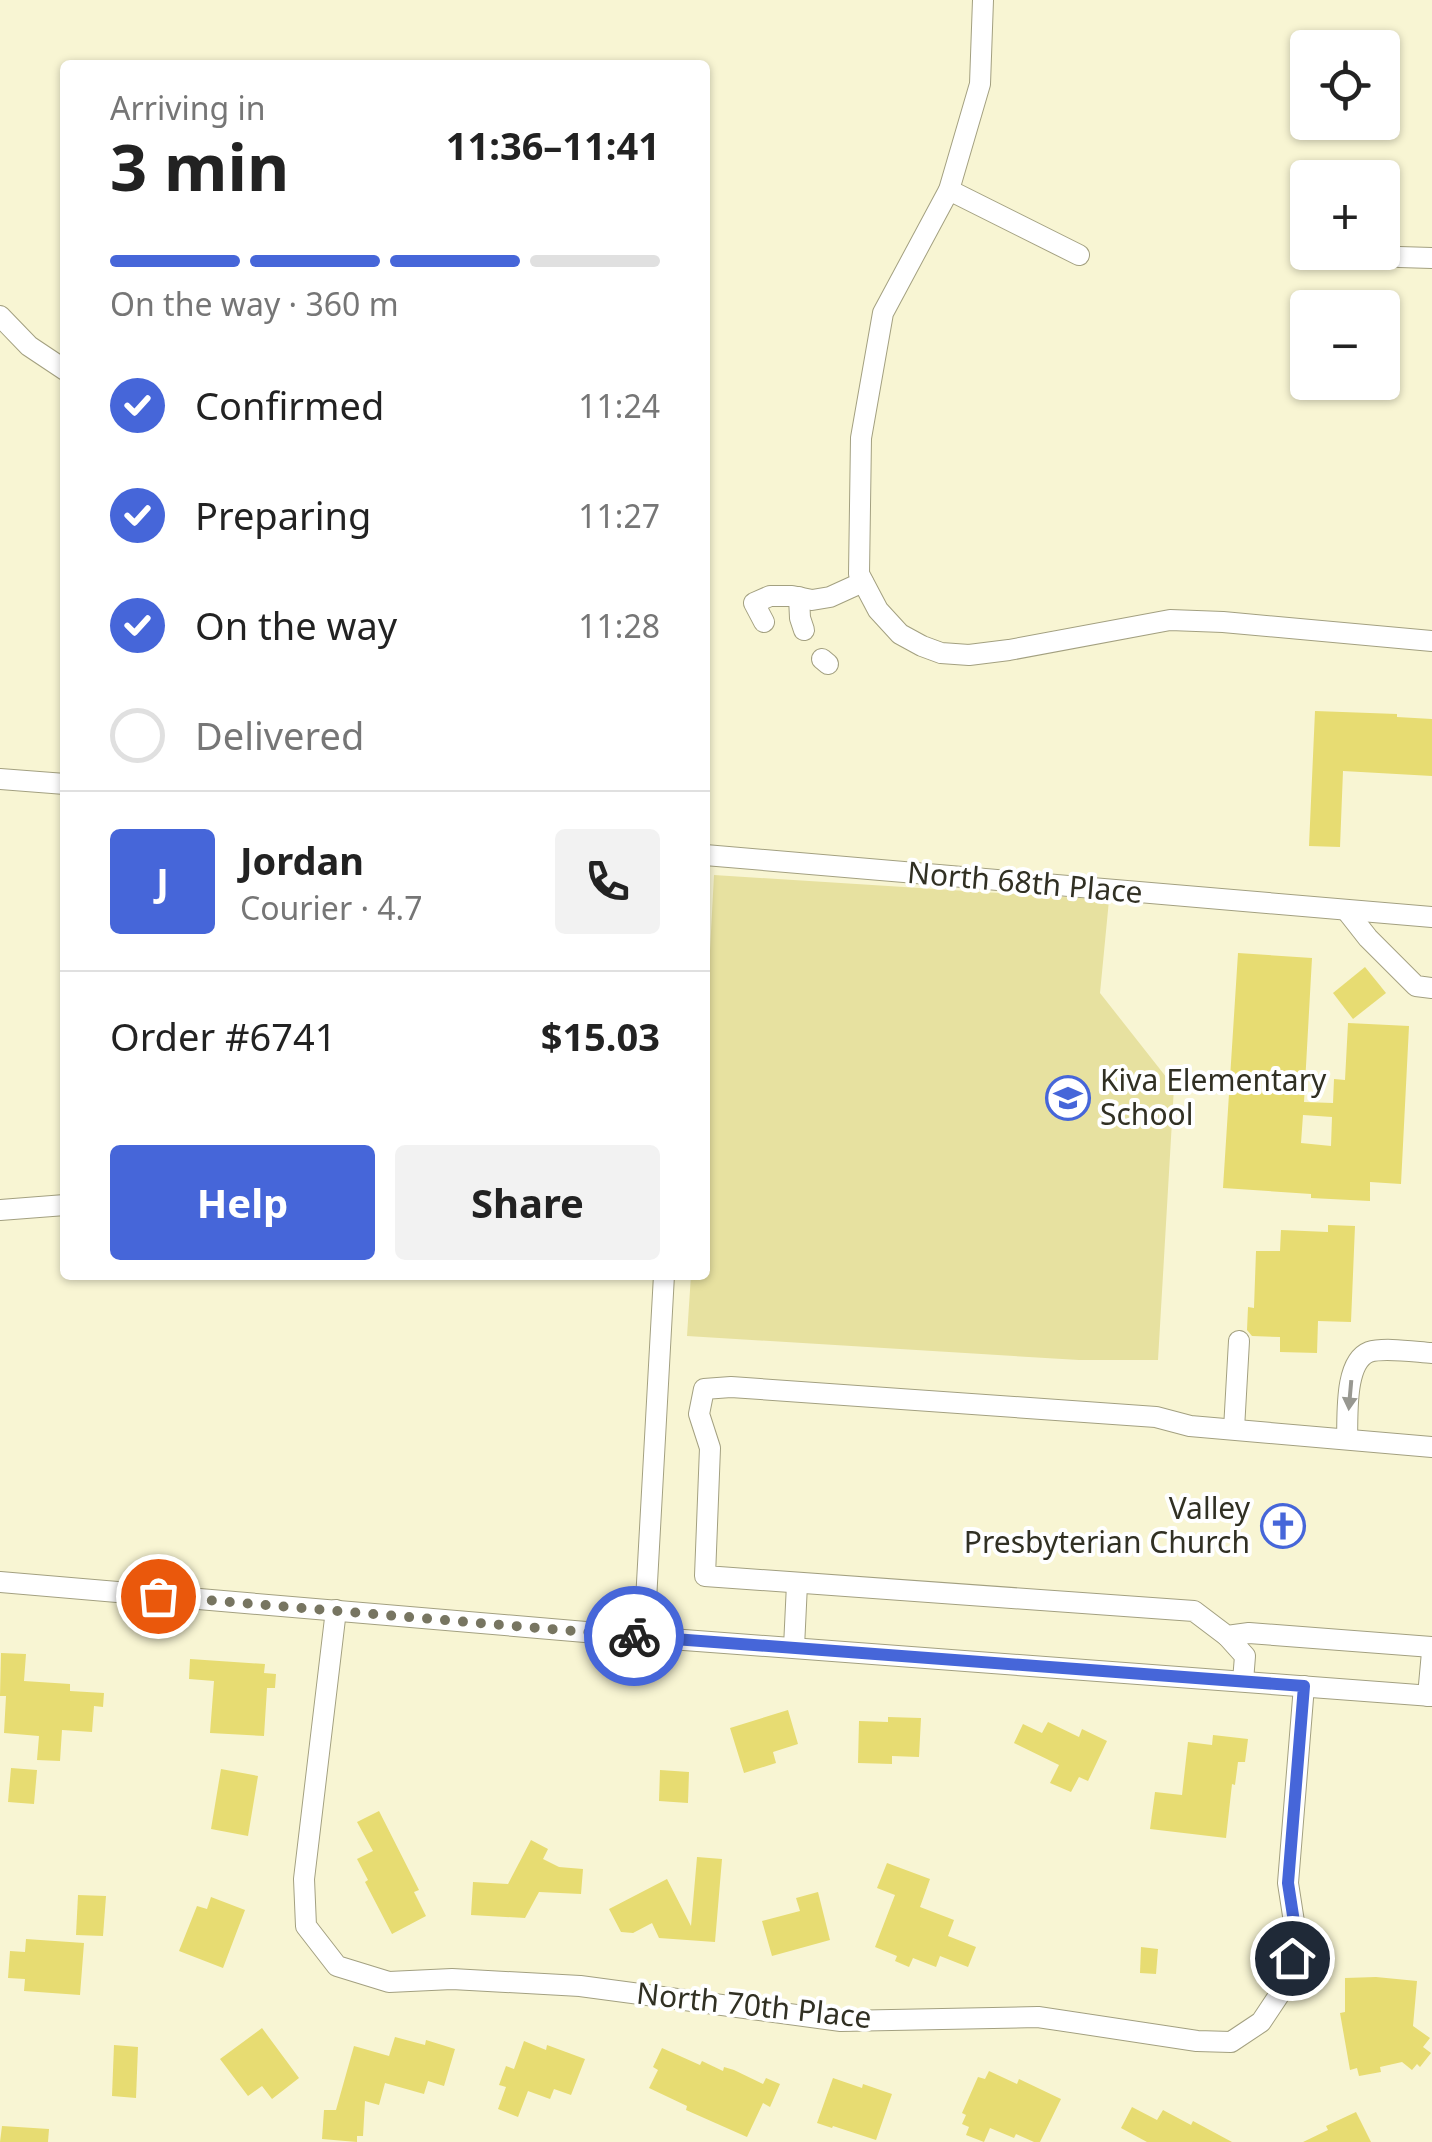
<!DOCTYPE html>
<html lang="en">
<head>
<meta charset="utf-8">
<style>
  body { margin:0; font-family:"Noto Sans",sans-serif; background:#f2f2f2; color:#222; height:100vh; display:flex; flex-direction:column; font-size:38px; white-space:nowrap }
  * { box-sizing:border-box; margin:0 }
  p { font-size:32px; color:#767676 }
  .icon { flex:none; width:55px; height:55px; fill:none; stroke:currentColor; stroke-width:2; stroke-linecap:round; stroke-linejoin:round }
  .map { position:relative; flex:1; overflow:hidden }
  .drawer { position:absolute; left:60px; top:60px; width:650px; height:1220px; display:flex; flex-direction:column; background:#fff; border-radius:10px; box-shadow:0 2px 8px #0004 }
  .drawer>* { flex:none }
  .fabs { position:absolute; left:1290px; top:30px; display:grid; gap:20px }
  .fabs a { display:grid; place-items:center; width:110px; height:110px; border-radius:10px; background:#fff; box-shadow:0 2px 8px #0004; font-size:50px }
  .pin { position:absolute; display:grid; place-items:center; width:85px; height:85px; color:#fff; margin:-42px; border:5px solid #fff; border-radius:50%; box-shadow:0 2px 10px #0007 }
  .courier { position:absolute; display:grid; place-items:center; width:100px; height:100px; margin:-50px; border:8px solid #4666d9; border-radius:50%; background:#fff; color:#222; box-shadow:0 2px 12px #0007 }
  .overview em { font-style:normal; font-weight:700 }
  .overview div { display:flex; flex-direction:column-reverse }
  .overview { display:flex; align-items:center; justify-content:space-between; height:170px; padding:0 50px }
  h1 { font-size:65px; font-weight:700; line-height:75px }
  .bar { display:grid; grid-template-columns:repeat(4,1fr); gap:15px 10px; align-content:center; height:120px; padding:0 50px }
  .bar i { height:12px; border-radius:8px; background:#e0e0e0 }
  .bar .current { background:#4666d9 }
  .bar p { grid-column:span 4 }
  .line { display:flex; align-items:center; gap:25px; padding:0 50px; border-top:2px solid #e0e0e0 }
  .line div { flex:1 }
  .round { display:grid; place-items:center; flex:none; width:105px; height:105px; border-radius:10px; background:#f2f2f2 }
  ol { padding:0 50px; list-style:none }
  li { display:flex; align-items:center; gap:30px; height:110px }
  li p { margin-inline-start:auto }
  li .icon { padding:10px; border-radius:50%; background:#4666d9; color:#fff; stroke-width:4 }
  li:last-child { color:#767676 }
  li i { width:55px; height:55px; border:5px solid #e0e0e0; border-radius:50% }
  .action { display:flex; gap:20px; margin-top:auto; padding:20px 50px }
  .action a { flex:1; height:115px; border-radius:10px; background:#4666d9; color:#fff; font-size:40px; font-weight:700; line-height:115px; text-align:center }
  .action a+a { background:#f2f2f2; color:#222 }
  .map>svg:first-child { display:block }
  .green { fill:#e7e1a0 }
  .building { fill:#e7dc72; fill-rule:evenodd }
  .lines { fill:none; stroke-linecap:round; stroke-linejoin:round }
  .minor-casing { stroke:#a3a080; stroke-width:22 }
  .minor { stroke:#fff; stroke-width:20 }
  .oneway { fill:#989891 }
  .done { stroke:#777561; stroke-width:10; stroke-dasharray:0 18 }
  .route { stroke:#4666d9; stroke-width:12 }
  .labels { text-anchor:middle; stroke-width:8; stroke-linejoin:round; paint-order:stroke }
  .street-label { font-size:30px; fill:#313023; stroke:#fff }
  .poi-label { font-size:30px; fill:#313023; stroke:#fff; text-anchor:start }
</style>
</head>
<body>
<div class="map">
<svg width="1432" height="2142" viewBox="0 0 1432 2142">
  <rect width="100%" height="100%" fill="#f8f5d3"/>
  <polygon class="green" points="714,875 1109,900 1100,993 1174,1087 1158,1360 1079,1360 687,1336 691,1275 705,1275 705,1045"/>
  <g class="building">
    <polygon points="1315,711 1397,714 1397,717 1432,719 1432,776 1343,771 1340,847 1309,846"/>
    <path d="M 1238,953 L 1312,958 L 1304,1102 L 1333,1103 L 1334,1079 L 1345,1080 L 1348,1023 L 1409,1026 L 1401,1184 L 1370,1182 L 1370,1201 L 1311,1198 L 1311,1194 L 1223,1188 ZM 1303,1115 L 1332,1117 L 1331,1146 L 1301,1143 Z"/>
    <polygon points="1365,967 1386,993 1353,1019 1333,993"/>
    <polygon points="1328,1225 1355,1226 1351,1322 1318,1321 1317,1353 1280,1352 1280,1337 1252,1336 1247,1330 1248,1307 1254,1308 1256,1251 1280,1251 1281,1230 1328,1232"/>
    <polygon points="1,1653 26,1654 24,1681 70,1684 70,1691 104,1693 103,1707 94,1706 92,1732 62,1730 60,1761 37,1760 39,1736 4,1733 6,1696 0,1696"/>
    <polygon points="190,1659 265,1664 264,1673 276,1674 275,1688 267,1688 264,1736 210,1733 214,1681 189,1679"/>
    <polygon points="788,1710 798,1744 773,1752 776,1763 744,1773 730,1728"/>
    <polygon points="888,1717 921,1718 919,1757 892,1756 892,1764 858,1763 859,1721 888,1722"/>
    <polygon points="1048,1722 1079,1737 1082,1729 1107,1741 1088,1781 1079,1777 1071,1792 1050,1783 1059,1765 1014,1743 1023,1724 1042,1733"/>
    <polygon points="1213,1735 1248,1739 1245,1762 1238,1762 1235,1785 1232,1784 1226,1838 1150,1829 1155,1792 1182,1795 1188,1742 1212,1745"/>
    <polygon points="11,1768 37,1770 34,1804 8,1802"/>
    <polygon points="221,1769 258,1776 248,1836 211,1829"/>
    <polygon points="660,1770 689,1772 688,1803 659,1801"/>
    <polygon points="379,1811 419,1890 414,1892 426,1916 392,1934 365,1882 368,1880 357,1859 373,1851 357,1822"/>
    <polygon points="531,1840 548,1849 543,1859 559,1867 583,1869 581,1894 539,1892 525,1918 471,1915 473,1882 508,1884"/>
    <polygon points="697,1857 722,1859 715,1942 659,1938 652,1923 633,1933 621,1932 609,1909 667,1879 691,1926"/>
    <polygon points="887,1863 930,1879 920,1907 954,1920 948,1936 976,1947 968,1967 940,1956 936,1967 913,1958 909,1967 895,1961 897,1956 875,1947 895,1895 877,1888"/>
    <polygon points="818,1892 830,1940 772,1956 762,1921 800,1911 796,1898"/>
    <polygon points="78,1895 106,1896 103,1936 76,1935"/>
    <polygon points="211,1897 245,1910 223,1968 179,1951 197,1906 207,1909"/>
    <polygon points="26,1939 84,1943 80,1995 24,1991 25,1979 8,1978 10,1951 25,1952"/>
    <polygon points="1141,1947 1158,1949 1156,1974 1140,1973"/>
    <polygon points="1376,1977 1417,1981 1413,2026 1430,2038 1423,2047 1431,2053 1420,2067 1417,2064 1412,2070 1402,2062 1380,2067 1381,2072 1359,2076 1357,2068 1350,2070 1340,2013 1345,2012 1345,1978"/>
    <polygon points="262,2028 299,2078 272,2099 262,2086 248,2096 220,2059"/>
    <polygon points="395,2037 425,2045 426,2040 455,2049 444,2086 428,2081 424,2094 385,2083 379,2105 365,2101 363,2136 357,2136 357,2142 322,2139 324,2110 336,2110 354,2046 389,2056"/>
    <polygon points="524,2041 546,2050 547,2045 585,2059 571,2095 554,2089 550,2099 528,2091 518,2117 498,2109 506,2087 499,2085 506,2066 514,2069"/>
    <polygon points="114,2045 138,2047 136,2098 112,2096"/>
    <polygon points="662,2048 700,2065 702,2061 723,2071 724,2067 734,2070 763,2084 766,2078 780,2084 770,2107 763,2103 747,2137 686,2110 687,2106 649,2088 658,2070 653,2067"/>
    <polygon points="989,2071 1017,2084 1019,2079 1061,2099 1040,2142 1034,2142 1016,2134 1014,2138 990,2128 984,2142 966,2135 969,2127 962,2124 966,2115 962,2113 978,2077 985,2079"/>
    <polygon points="833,2078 862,2088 863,2084 892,2094 876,2140 833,2126 832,2128 817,2123"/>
    <polygon points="1132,2107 1157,2120 1163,2110 1191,2125 1193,2121 1232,2142 1147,2142 1121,2128"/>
    <polygon points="1356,2112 1371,2142 1303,2142 1328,2130 1326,2126"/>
    <polygon points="2,2126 49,2129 48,2142 0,2142"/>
  </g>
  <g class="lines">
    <g class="minor-casing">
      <g id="minor">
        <polyline points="983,0 980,84 949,190 883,313 861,438 859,574 878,610 900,634 922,646 941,653 969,655 1009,650 1170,620 1223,622 1432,641"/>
        <polyline points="949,190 1079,255"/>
        <polyline points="1399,257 1432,258"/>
        <polyline points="0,316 29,346 65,370"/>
        <polyline points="799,597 800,618 804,630"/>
        <polyline points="764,622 754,603 770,596 792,596 812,600 830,597 863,582"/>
        <polyline points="822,659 828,664"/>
        <polyline points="0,779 65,784"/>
        <polyline points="705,855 1432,917"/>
        <polyline points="1346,910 1368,938 1416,986 1432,988"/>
        <polyline points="0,1210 65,1205"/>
        <polyline points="1234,1429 1239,1341"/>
        <path d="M 1347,1439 C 1348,1416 1344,1362 1369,1352 C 1384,1347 1416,1352 1432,1353"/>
        <polyline points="1432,1447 1190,1426 1156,1417 731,1387 704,1389 699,1414 710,1448 705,1576 1194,1611 1227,1636 1249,1633 1432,1647"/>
        <polyline points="0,1582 644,1637 1432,1696"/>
        <polyline points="336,1610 304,1879 306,1926 337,1966 389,1982 452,1979 580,1986 841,2021 1038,2017 1197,2041 1231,2042 1261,2022 1289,1980 1296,1935 1288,1883 1304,1686"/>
        <polyline points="1227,1636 1245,1656 1243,1681"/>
        <polyline points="644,1637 664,1275"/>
        <polyline points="794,1647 797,1584"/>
        <polyline points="1428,1696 1432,1652"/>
      </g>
    </g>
    <use href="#minor" class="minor"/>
  </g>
  <defs><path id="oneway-solid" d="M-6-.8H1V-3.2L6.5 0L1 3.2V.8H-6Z" transform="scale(2.5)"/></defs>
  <use class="oneway" href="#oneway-solid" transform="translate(1350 1395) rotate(95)"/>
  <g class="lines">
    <polyline class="done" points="158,1596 634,1636"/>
    <polyline class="route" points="634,1636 1304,1686 1288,1883 1296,1935 1292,1958"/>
  </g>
  <defs>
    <g id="school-ring" transform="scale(2.25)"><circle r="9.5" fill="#fff" stroke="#4666d9" stroke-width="1.5"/><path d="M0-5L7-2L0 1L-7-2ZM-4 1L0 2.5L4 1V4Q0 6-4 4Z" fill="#4666d9"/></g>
    <g id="church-ring" transform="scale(2.25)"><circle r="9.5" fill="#fff" stroke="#4666d9" stroke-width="1.5"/><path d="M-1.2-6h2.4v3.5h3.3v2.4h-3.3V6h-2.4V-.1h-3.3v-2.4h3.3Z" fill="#4666d9"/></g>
  </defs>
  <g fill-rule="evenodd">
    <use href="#school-ring" x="1068" y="1098"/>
    <use href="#church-ring" x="1283" y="1526"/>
  </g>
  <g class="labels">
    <g class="street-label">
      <text transform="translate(1025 883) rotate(5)" y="10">North 68th Place</text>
      <text transform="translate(754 2006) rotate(6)" y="10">North 70th Place</text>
    </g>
    <g class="poi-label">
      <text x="1100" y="1091">Kiva Elementary<tspan x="1100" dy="34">School</tspan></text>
      <text x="1250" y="1519" text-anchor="end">Valley<tspan x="1250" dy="34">Presbyterian Church</tspan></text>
    </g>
  </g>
</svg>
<div class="fabs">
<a><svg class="icon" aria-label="locate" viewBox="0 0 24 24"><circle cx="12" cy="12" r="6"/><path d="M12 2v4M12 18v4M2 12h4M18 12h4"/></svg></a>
<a>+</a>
<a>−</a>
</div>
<div class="pin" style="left:158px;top:1596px;background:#ea580c"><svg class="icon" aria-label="bag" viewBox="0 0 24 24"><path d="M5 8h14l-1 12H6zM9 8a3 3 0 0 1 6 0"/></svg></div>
<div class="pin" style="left:1292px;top:1958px;background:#1f2937"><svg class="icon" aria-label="home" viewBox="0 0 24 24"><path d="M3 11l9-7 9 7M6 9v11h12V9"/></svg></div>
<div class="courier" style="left:634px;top:1636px"><svg class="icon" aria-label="bike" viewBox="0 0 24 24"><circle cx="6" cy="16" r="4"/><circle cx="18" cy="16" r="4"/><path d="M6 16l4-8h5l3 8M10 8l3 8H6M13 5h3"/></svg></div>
<section class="drawer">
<div class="overview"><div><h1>3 min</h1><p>Arriving in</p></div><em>11:36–11:41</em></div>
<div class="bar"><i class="current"></i><i class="current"></i><i class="current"></i><i></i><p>On the way · 360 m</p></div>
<ol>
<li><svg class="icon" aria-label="check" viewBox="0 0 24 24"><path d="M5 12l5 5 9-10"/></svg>Confirmed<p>11:24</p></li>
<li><svg class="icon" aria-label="check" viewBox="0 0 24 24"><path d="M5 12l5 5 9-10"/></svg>Preparing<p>11:27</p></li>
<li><svg class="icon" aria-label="check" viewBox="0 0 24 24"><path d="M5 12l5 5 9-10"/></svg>On the way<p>11:28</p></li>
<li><i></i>Delivered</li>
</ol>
<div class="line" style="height:180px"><b class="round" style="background:#4666d9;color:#fff">J</b><div><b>Jordan</b><p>Courier · 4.7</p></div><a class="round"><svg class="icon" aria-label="phone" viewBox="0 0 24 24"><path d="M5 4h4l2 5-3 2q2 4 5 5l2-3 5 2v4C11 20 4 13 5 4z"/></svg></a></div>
<div class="line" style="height:130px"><div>Order #6741</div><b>$15.03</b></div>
<div class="action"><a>Help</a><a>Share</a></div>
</section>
</div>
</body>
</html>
